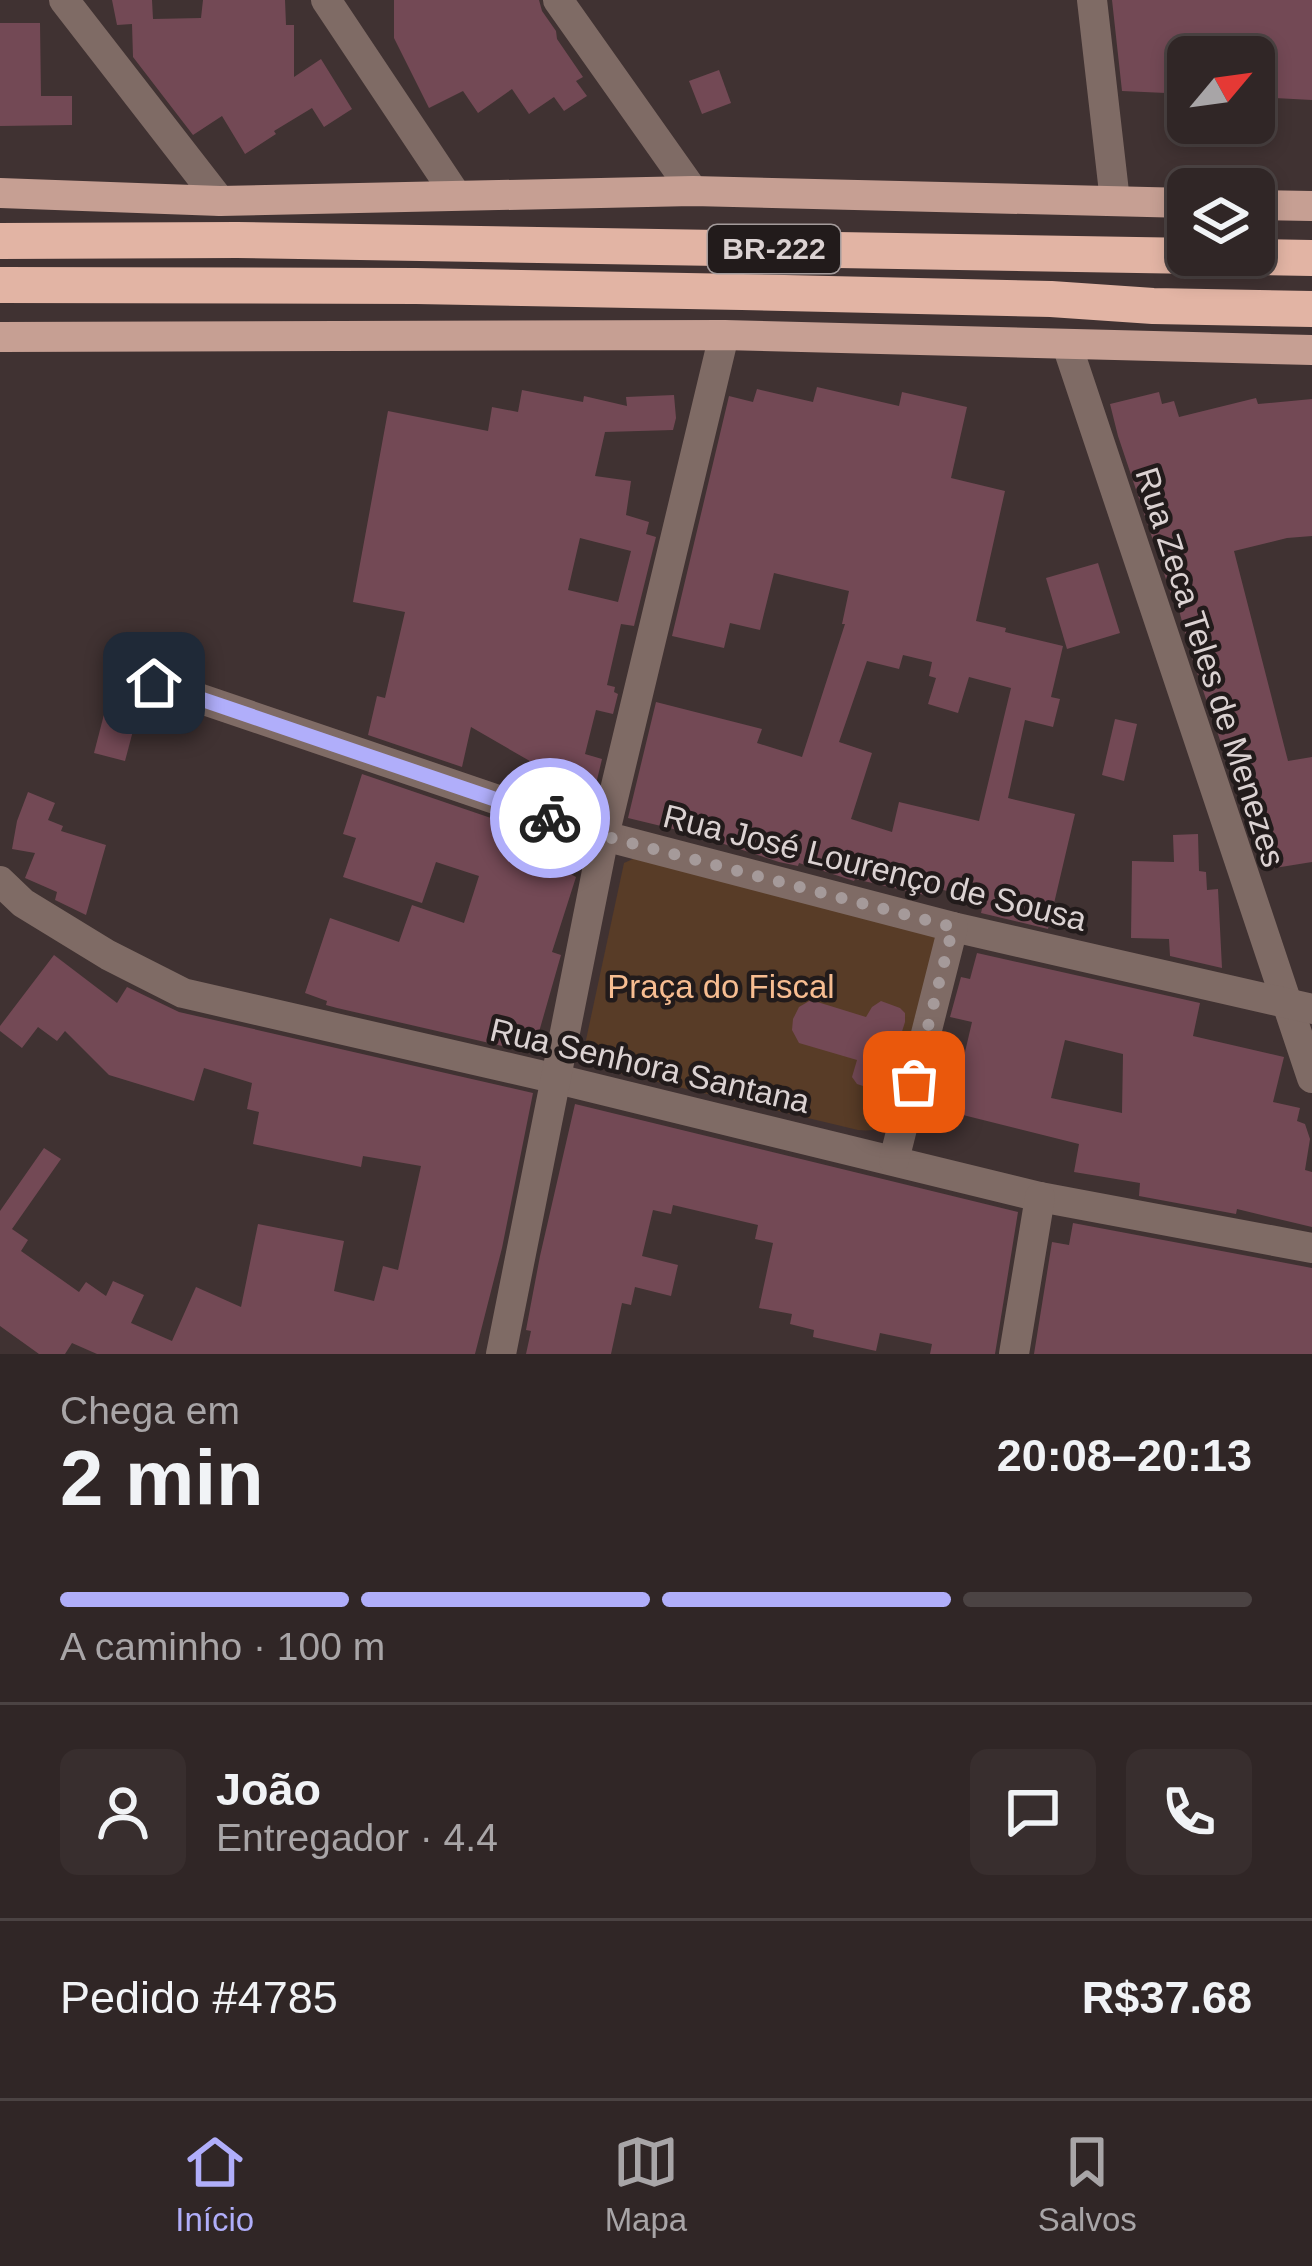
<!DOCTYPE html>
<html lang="pt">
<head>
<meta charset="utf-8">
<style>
  body { margin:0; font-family:Helvetica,sans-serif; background:#382e2e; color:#f1f3f6; height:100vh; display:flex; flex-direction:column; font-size:45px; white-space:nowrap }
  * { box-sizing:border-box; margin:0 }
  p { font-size:39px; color:#a8a5a7 }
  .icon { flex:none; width:66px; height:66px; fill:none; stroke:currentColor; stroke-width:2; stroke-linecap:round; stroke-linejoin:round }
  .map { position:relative; height:1354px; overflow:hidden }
  .side { display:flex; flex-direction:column; background:#302626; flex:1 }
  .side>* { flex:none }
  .needle { width:78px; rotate:61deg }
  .buttons { position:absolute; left:1167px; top:36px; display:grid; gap:24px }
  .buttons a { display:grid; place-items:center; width:108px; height:108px; border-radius:18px; background:#302626; box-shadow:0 6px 18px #0003,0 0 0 3px #4b4343; font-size:60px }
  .pin { position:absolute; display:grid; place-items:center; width:102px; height:102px; color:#fff; margin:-51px; border-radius:24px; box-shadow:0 6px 18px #0006 }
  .courier { position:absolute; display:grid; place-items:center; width:120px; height:120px; margin:-60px; border:9px solid #b0aefa; border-radius:50%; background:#fff; color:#222; box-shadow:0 3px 15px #0007 }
  .headline em { font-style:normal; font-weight:700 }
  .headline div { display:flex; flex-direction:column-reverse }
  .headline { display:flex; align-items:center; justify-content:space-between; height:204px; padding:0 60px }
  h1 { font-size:78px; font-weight:700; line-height:90px }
  .bar { display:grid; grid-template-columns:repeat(4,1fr); gap:18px 12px; align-content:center; height:144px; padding:0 60px }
  .bar i { height:15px; border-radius:9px; background:#4b4343 }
  .bar .current { background:#b0aefa }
  .bar p { grid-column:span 4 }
  .line { display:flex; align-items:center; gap:30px; padding:0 60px; border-top:3px solid #4b4343 }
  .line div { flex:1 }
  .round { display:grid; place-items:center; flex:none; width:126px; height:126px; border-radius:18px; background:#382e2e }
  .tabs { display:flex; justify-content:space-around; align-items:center; height:168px; border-top:3px solid #4b4343; background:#302626; font-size:33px; color:#a8a5a7 }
  .tabs a { display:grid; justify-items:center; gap:6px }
  .tabs .current { color:#b0aefa }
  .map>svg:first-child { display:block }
  .green { fill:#583c27 }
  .building { fill:#734955; fill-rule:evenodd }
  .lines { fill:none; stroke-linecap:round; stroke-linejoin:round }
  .minor { stroke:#7f6b65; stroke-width:30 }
  .major { stroke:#c69f93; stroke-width:30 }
  .highway { stroke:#e2b4a4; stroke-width:36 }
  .done { stroke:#a59a9a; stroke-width:12; stroke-dasharray:0 21.6 }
  .route { stroke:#b0aefa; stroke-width:15 }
  .labels { text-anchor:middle; stroke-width:9; stroke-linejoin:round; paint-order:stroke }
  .shield { fill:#221b1b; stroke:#a49b9b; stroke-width:3 }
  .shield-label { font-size:30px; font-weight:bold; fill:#dbd2d2 }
  .street-label { font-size:33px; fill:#dbd2d2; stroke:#221b1b }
  .park-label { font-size:33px; fill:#f7bd91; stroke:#221b1b }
</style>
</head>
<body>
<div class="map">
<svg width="1312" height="1354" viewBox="0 0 1312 1354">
  <rect width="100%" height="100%" fill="#403232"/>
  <path class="green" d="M 635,858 L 940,934 L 896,1115 C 885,1128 875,1132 858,1130 L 591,1066 L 583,1054 L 624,863 Z"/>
  <g class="building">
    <polygon points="112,0 152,0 153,19 201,18 203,0 285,0 286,25 294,25 294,77 321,59 352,109 324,127 312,108 274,131 276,134 245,154 222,116 193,135 133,57 132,24 117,25"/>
    <polygon points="394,0 539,0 542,11 556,31 557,39 583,77 576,81 587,96 564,111 554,97 529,114 512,89 478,113 463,91 429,108 394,38"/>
    <polygon points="1112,0 1312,0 1312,100 1254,97 1254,57 1188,57 1188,94 1122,91"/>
    <polygon points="0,23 40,23 41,96 72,96 72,125 0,126"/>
    <polygon points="719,70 731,103 702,114 689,81"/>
    <path d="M 817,387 L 899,406 L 902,392 L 967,407 L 951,478 L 1005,491 L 976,621 L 1006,628 L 1005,632 L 1063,646 L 1051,697 L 1060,699 L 1053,727 L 1025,720 L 1008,798 L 1075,814 L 1048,929 L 981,913 L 984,900 L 935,888 L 933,897 L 855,879 L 854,881 L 799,863 L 798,866 L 779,862 L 690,833 L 628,818 L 656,702 L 762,729 L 757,743 L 802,757 L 845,624 L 842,624 L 849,591 L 774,573 L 760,630 L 730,623 L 724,648 L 672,636 L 729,396 L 753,402 L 757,389 L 813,402 ZM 903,655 L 932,662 L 929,676 L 936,678 L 928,704 L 958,713 L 969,677 L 1011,688 L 979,821 L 899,802 L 892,832 L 851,819 L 872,753 L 839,742 L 867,661 L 899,669 Z"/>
    <path d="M 522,390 L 583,402 L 584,396 L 627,406 L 626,397 L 674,395 L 676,418 L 673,430 L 605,432 L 595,476 L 631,481 L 626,515 L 649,522 L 646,534 L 656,537 L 634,626 L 621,624 L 607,685 L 615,687 L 614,692 L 618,694 L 613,714 L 596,710 L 585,754 L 602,759 L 590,809 L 528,790 L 535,764 L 471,727 L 462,767 L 368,735 L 377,696 L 385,698 L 405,612 L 353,602 L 388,411 L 488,431 L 492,407 L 518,412 ZM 580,538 L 631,551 L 618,602 L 568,590 Z"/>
    <polygon points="1159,392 1162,404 1174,401 1179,417 1256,398 1258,404 1312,399 1312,536 1287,538 1234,551 1288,761 1312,757 1312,862 1263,870 1248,825 1233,748 1223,749 1191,655 1176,599 1173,600 1118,436 1110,404"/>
    <polygon points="1098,563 1120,633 1067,649 1046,578"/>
    <polygon points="108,699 139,708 125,761 94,753"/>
    <polygon points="1115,719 1137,724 1124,781 1102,775"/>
    <polygon points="362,774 573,846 565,871 576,877 552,952 561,955 533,1053 337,1008 326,1005 327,1001 305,993 330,918 399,942 412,905 464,923 479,876 436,862 422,903 343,877 356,838 343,834"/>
    <polygon points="28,792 55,803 48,820 63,826 61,831 106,845 86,915 55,900 57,892 25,878 35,853 12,849 17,821"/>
    <polygon points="1198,834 1199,871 1206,872 1207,890 1218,889 1222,968 1170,956 1169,939 1131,938 1132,861 1174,862 1173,835"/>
    <path d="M 977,953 L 1200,1003 L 1193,1036 L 1284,1057 L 1273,1102 L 1300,1108 L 1297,1121 L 1305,1124 L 1310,1139 L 1305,1170 L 1312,1172 L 1312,1227 L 1237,1209 L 1236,1214 L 1139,1196 L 1140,1183 L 1074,1172 L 1079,1144 L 951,1112 L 972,1022 L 950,1017 L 961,977 L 970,979 ZM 1065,1040 L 1123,1054 L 1122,1113 L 1051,1098 Z"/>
    <polygon points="54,955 117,1003 127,987 179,1012 533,1093 502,1248 475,1354 97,1354 72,1343 65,1354 39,1354 0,1326 0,1211 44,1148 61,1159 12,1229 28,1240 21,1251 79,1292 86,1282 106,1296 113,1281 144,1295 131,1323 172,1341 196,1287 241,1307 258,1224 344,1241 334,1291 374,1301 383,1266 398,1270 421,1166 363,1156 361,1167 253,1144 259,1112 247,1109 252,1083 204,1068 194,1101 109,1075 65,1031 57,1041 38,1027 22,1048 0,1031 0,1026"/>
    <polygon points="811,1000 866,1017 872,1007 881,1001 900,1008 905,1013 905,1022 884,1089 875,1090 857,1084 852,1077 857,1060 799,1043 792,1030 793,1019 799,1007"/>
    <polygon points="575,1104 1018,1212 995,1354 930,1354 932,1344 880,1333 876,1351 813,1337 814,1330 790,1324 792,1314 759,1308 773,1243 755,1239 758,1225 673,1205 671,1214 653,1210 642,1256 678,1265 671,1296 635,1287 631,1305 622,1303 611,1354 526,1354 531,1331 526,1330 540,1256"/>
    <polygon points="1073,1223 1312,1268 1312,1354 1034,1354 1052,1242 1069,1245"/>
  </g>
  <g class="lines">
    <g class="minor">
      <polyline points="64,0 220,201"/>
      <polyline points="326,0 456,195"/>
      <polyline points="558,0 693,191"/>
      <polyline points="1092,0 1115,201"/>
      <polyline points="1067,345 1312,1078"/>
      <polyline points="154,683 604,836 953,927 1312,1009"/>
      <polyline points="0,881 23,903 108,955 183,993 557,1079 1040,1197 1312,1248"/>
      <polyline points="894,1160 953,927"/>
      <polyline points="501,1354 604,836 724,335"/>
      <polyline points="1014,1354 1040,1197"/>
    </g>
    <g class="major">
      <polyline points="0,193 220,201 693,191 1188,203"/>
      <polyline points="1254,205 1312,206"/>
      <polyline points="0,337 724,335 1312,350"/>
    </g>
    <g class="highway">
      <polyline points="0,241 237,240 1312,258"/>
      <polyline points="0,285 416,286 742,292 1051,299 1153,306 1312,309"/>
    </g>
  </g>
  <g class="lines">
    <polyline class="done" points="550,818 604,836 953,927 914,1082"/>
    <polyline class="route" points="154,683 550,818"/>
  </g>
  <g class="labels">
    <rect class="shield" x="708" y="225" width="132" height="48" rx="9"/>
    <g class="shield-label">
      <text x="774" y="259">BR-222</text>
    </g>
    <g class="street-label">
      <text transform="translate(1211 667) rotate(72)" y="12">Rua Zeca Teles de Menezes</text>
      <text transform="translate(875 867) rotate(14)" y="12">Rua José Lourenço de Sousa</text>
      <text transform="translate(650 1065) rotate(13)" y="12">Rua Senhora Santana</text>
    </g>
    <g class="park-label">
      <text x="721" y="998">Praça do Fiscal</text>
    </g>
  </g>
</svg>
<div class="buttons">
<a><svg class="needle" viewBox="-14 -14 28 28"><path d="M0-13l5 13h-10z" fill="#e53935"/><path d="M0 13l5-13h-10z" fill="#a8a5a7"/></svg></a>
<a><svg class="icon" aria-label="layers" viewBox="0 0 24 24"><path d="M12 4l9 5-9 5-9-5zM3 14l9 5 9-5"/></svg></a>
</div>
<div class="pin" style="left:914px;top:1082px;background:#ea580c"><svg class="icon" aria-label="bag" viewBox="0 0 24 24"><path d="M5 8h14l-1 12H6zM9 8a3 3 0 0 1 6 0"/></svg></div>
<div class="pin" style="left:154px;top:683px;background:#1f2937"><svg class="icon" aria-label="home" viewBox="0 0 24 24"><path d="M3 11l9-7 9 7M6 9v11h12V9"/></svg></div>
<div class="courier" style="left:550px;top:818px"><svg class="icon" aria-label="bike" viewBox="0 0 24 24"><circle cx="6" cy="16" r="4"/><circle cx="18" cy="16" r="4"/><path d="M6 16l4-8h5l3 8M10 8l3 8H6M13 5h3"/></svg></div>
</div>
<section class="side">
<div class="headline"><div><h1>2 min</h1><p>Chega em</p></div><em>20:08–20:13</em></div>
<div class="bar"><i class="current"></i><i class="current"></i><i class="current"></i><i></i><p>A caminho · 100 m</p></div>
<div class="line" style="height:216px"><a class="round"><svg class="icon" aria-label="person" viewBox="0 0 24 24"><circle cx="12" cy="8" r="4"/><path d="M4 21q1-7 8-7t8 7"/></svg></a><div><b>João</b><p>Entregador · 4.4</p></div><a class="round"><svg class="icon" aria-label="chat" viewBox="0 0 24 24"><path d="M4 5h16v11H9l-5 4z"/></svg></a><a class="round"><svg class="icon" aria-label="phone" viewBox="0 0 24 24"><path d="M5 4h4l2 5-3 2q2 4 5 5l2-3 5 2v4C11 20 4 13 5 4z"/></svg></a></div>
<div class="line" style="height:156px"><div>Pedido #4785</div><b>R$37.68</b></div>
</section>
<nav class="tabs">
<a class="current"><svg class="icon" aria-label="home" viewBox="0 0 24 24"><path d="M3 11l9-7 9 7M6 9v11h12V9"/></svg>Início</a>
<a><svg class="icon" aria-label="map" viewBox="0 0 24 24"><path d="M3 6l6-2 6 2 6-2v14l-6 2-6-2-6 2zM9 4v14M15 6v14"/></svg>Mapa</a>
<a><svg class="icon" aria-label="saved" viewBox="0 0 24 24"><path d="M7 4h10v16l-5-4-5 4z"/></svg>Salvos</a>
</nav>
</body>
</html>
